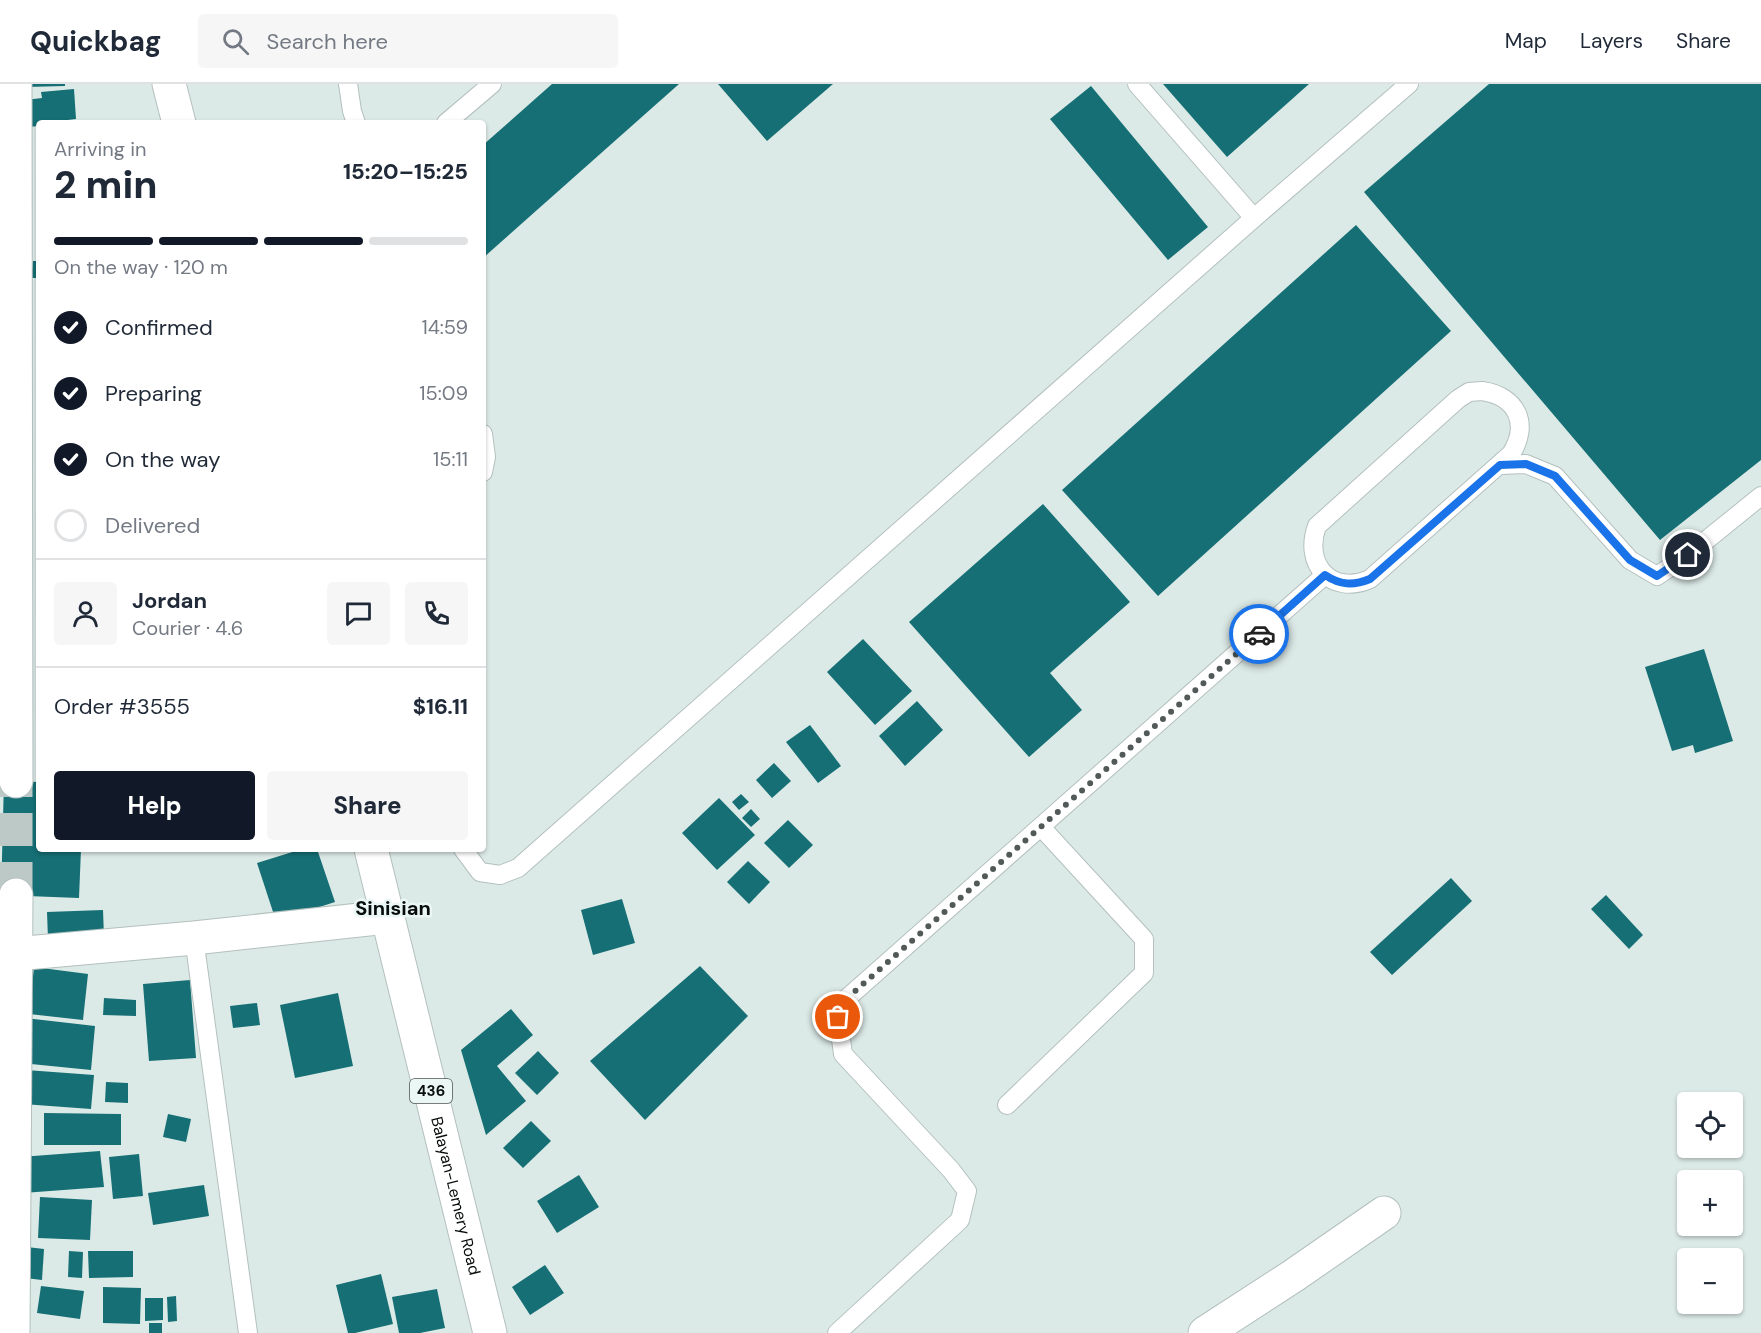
<!DOCTYPE html>
<html lang="en">
<head>
<meta charset="utf-8">
<style>
  body { margin:0; font-family:"DM Sans",sans-serif; background:#f6f6f7; color:#1f2937; height:100vh; display:flex; flex-direction:column; font-size:22px; white-space:nowrap }
  * { box-sizing:border-box; margin:0 }
  p { font-size:20px; color:#747a83 }
  .icon { flex:none; width:33px; height:33px; fill:none; stroke:currentColor; stroke-width:2; stroke-linecap:round; stroke-linejoin:round }
  .map { position:relative; flex:1; overflow:hidden }
  .sheet { position:absolute; left:36px; top:36px; width:450px; height:732px; display:flex; flex-direction:column; background:#fff; border-radius:6px; box-shadow:0 2px 4px #0004 }
  .sheet>* { flex:none }
  .fabs { position:absolute; left:1677px; top:1008px; display:grid; gap:12px }
  .fabs a { display:grid; place-items:center; width:66px; height:66px; border-radius:6px; background:#fff; box-shadow:0 2px 4px #0004; font-size:30px }
  .pin { position:absolute; display:grid; place-items:center; width:51px; height:51px; color:#fff; margin:-26px; border:3px solid #fff; border-radius:50%; box-shadow:0 2px 6px #0007 }
  .courier { position:absolute; display:grid; place-items:center; width:60px; height:60px; margin:-30px; border:4px solid #1a73e8; border-radius:50%; background:#fff; color:#222; box-shadow:0 2px 8px #0007 }
  .headline em { font-style:normal; font-weight:800 }
  .headline div { display:flex; flex-direction:column-reverse }
  .headline { display:flex; align-items:center; justify-content:space-between; height:102px; padding:0 18px }
  h1 { font-size:39px; font-weight:800; line-height:45px }
  .bar { display:grid; grid-template-columns:repeat(4,1fr); gap:9px 6px; align-content:center; height:72px; padding:0 18px }
  .bar i { height:8px; border-radius:4px; background:#e0e1e3 }
  .bar .active { background:#111827 }
  .bar p { grid-column:span 4 }
  .line { display:flex; align-items:center; gap:15px; padding:0 18px; border-top:2px solid #e0e1e3 }
  .line div { flex:1 }
  .round { display:grid; place-items:center; flex:none; width:63px; height:63px; border-radius:6px; background:#f6f6f7 }
  ol { padding:0 18px; list-style:none }
  li { display:flex; align-items:center; gap:18px; height:66px }
  li p { margin-inline-start:auto }
  li .icon { padding:6px; border-radius:50%; background:#111827; color:#fff; stroke-width:4 }
  li:last-child { color:#747a83 }
  li i { width:33px; height:33px; border:3px solid #e0e1e3; border-radius:50% }
  .primary-button { display:flex; gap:12px; margin-top:auto; padding:12px 18px }
  .primary-button a { flex:1; height:69px; border-radius:6px; background:#111827; color:#fff; font-size:24px; font-weight:800; line-height:69px; text-align:center }
  .primary-button a+a { background:#f6f6f7; color:#1f2937 }
  header { display:flex; align-items:center; gap:36px; box-sizing:border-box; height:84px; padding:0 30px; background:#fff; border-bottom:2px solid #e0e1e3 }
  header strong { font-size:28px }
  nav { display:flex; gap:33px; margin-inline-start:auto; font-size:21px }
  .search { width:420px; height:54px; background:#f6f6f7; display:flex; align-items:center; gap:15px; box-sizing:border-box; padding:0 21px; border-radius:6px; color:#747a83; font-size:22px }
  .map>svg:first-child { display:block }
  .building { fill:#156f75 }
  .lines { fill:none; stroke-linecap:round; stroke-linejoin:round }
  .tertiary-tunnel { stroke:#bcc9c6; stroke-width:33; stroke-dasharray:33 16; stroke-linecap:butt }
  .service-casing { stroke:#b3c0be; stroke-width:20 }
  .minor-casing { stroke:#b3c0be; stroke-width:35 }
  .tertiary-casing { stroke:#b3c0be; stroke-width:35 }
  .primary-casing { stroke:#b3c0be; stroke-width:35 }
  .service { stroke:#fff; stroke-width:18 }
  .minor { stroke:#fff; stroke-width:33 }
  .tertiary { stroke:#fff; stroke-width:33 }
  .primary { stroke:#fff; stroke-width:33 }
  .done { stroke:#525a59; stroke-width:6; stroke-dasharray:0 10.8 }
  .route { stroke:#1a73e8; stroke-width:8 }
  .labels { text-anchor:middle; stroke-width:5; stroke-linejoin:round; paint-order:stroke }
  .shield { fill:#eaf7f5; stroke:#4c5352; stroke-width:1.5 }
  .shield-label { font-size:15px; font-weight:bold; fill:#080d0c }
  .street-label { font-size:16px; fill:#080d0c; stroke:#eaf7f5 }
  .quarter-label { font-size:20px; font-weight:bold; fill:#080d0c; stroke:#eaf7f5 }
</style>
</head>
<body>
<header>
<strong>Quickbag</strong>
<div class="search"><svg class="icon" aria-label="search" viewBox="0 0 24 24"><circle cx="10" cy="10" r="6"/><path d="M15 15l6 6"/></svg>Search here</div>
<nav><a>Map</a><a>Layers</a><a>Share</a></nav>
</header>
<div class="map">
<svg width="1761" height="1249" viewBox="0 0 1761 1249">
  <rect width="100%" height="100%" fill="#dceae7"/>
  <g class="building">
    <polygon points="25,0 65,0 65,2 26,3"/>
    <polygon points="552,0 679,0 483,174 483,61"/>
    <polygon points="718,0 833,0 767,57"/>
    <polygon points="1163,0 1309,0 1227,73"/>
    <polygon points="1489,0 1761,0 1761,376 1660,456 1364,108"/>
    <polygon points="1091,2 1208,143 1168,176 1050,35"/>
    <polygon points="74,5 76,35 59,37 59,39 39,39 39,42 28,43 25,16 42,14 41,8"/>
    <polygon points="1356,141 1451,247 1158,512 1062,406"/>
    <polygon points="33,177 39,177 39,194 31,194"/>
    <polygon points="1043,420 1130,518 1050,589 1082,626 1029,673 909,538"/>
    <polygon points="863,555 912,607 875,641 827,588"/>
    <polygon points="1704,565 1733,657 1695,669 1693,661 1672,667 1645,583"/>
    <polygon points="917,617 943,646 905,682 879,652"/>
    <polygon points="810,641 841,682 818,699 786,658"/>
    <polygon points="774,679 791,697 772,714 756,696"/>
    <polygon points="4,697 39,698 39,765 81,765 79,814 1,811"/>
    <polygon points="741,710 749,718 739,726 732,718"/>
    <polygon points="719,714 755,751 717,786 682,749"/>
    <polygon points="751,725 760,735 751,743 742,734"/>
    <polygon points="788,736 813,761 789,784 764,759"/>
    <polygon points="302,765 317,765 335,818 276,837 257,779"/>
    <polygon points="748,777 770,798 749,820 727,798"/>
    <polygon points="1451,794 1472,817 1392,891 1370,868"/>
    <polygon points="1606,811 1643,851 1629,865 1591,825"/>
    <polygon points="622,815 635,859 593,871 581,826"/>
    <polygon points="103,826 104,853 48,855 47,828"/>
    <polygon points="700,882 748,932 645,1036 590,977"/>
    <polygon points="34,883 88,890 83,936 29,930"/>
    <polygon points="190,896 196,974 149,977 143,900"/>
    <polygon points="338,909 353,982 295,994 280,921"/>
    <polygon points="104,914 136,916 136,932 103,931"/>
    <polygon points="257,919 260,941 233,944 230,922"/>
    <polygon points="511,925 533,951 497,982 526,1017 486,1051 461,966"/>
    <polygon points="25,934 95,942 91,986 21,979"/>
    <polygon points="538,967 559,989 537,1011 515,989"/>
    <polygon points="26,986 94,991 91,1025 23,1020"/>
    <polygon points="106,998 128,999 128,1019 105,1018"/>
    <polygon points="44,1029 121,1030 121,1061 44,1061"/>
    <polygon points="168,1030 191,1035 186,1058 163,1053"/>
    <polygon points="531,1037 551,1057 523,1084 503,1064"/>
    <polygon points="100,1067 104,1103 23,1109 20,1073"/>
    <polygon points="139,1070 143,1112 113,1115 109,1073"/>
    <polygon points="579,1091 599,1123 557,1149 537,1117"/>
    <polygon points="204,1101 209,1132 153,1141 148,1109"/>
    <polygon points="40,1113 92,1116 90,1156 38,1154"/>
    <polygon points="27,1163 44,1165 42,1196 25,1194"/>
    <polygon points="69,1167 83,1168 82,1194 68,1193"/>
    <polygon points="88,1167 133,1167 133,1193 89,1194"/>
    <polygon points="545,1181 564,1209 530,1231 512,1203"/>
    <polygon points="381,1190 393,1240 355,1249 348,1249 336,1201"/>
    <polygon points="41,1202 84,1207 80,1235 37,1229"/>
    <polygon points="103,1203 141,1204 140,1240 103,1239"/>
    <polygon points="437,1205 445,1244 420,1249 399,1249 392,1213"/>
    <polygon points="176,1212 177,1237 168,1238 167,1213"/>
    <polygon points="145,1214 163,1214 163,1236 145,1237"/>
    <rect x="149" y="1239" width="13" height="10"/>
  </g>
  <g class="lines">
    <polyline class="tertiary-tunnel" points="16,811 16,697"/>
    <g class="service-casing">
      <g id="service">
        <polyline points="348,0 352,27 356,39"/>
        <polyline points="1137,0 1254,134"/>
        <polyline points="446,39 492,0"/>
        <path d="M 1482,307 C 1517,312 1530,340 1511,370 L 1370,495 C 1331,512 1303,480 1317,442 L 1458,315 L 1469,308 Z"/>
        <polyline points="483,350 486,373 483,388"/>
        <polyline points="1500,381 1526,380 1555,392 1630,476 1657,492 1688,471 1761,412"/>
        <polyline points="463,765 480,788 500,791 518,784 1254,134 1409,0"/>
        <polyline points="194,854 248,1249"/>
        <polyline points="1007,1021 1144,889 1144,855 1041,743"/>
        <polyline points="837,1249 960,1136 967,1107 951,1086 843,970 838,933 845,916 1325,491"/>
      </g>
    </g>
    <g class="minor-casing">
      <g id="minor">
        <polyline points="15,870 194,854 387,833"/>
        <polyline points="1205,1249 1293,1192 1384,1129"/>
      </g>
    </g>
    <g class="tertiary-casing">
      <g id="tertiary">
        <polyline points="15,0 16,697"/>
        <polyline points="13,1249 16,811"/>
      </g>
    </g>
    <g class="primary-casing">
      <g id="primary">
        <polyline points="169,0 179,39"/>
        <path id="s1" d="M 371,765 L 490,1249"/>
      </g>
    </g>
    <use href="#service" class="service"/>
    <use href="#minor" class="minor"/>
    <use href="#tertiary" class="tertiary"/>
    <use href="#primary" class="primary"/>
  </g>
  <g class="lines">
    <polyline class="done" points="838,933 845,916 1259,550"/>
    <path class="route" d="M 1259,550 L 1325,491 C 1340,501 1353,502 1370,495 L 1500,381 L 1526,380 L 1555,392 L 1630,476 L 1657,492 L 1688,471"/>
  </g>
  <g class="labels">
    <rect class="shield" x="410" y="995" width="42" height="24" rx="4.5"/>
    <g class="shield-label">
      <text x="431" y="1012">436</text>
    </g>
    <g class="street-label">
      <text dy="6" stroke="none"><textPath href="#s1" startOffset="357">Balayan-Lemery Road</textPath></text>
    </g>
    <g class="quarter-label">
      <text x="393" y="831">Sinisian</text>
    </g>
  </g>
</svg>
<div class="fabs">
<a><svg class="icon" aria-label="locate" viewBox="0 0 24 24"><circle cx="12" cy="12" r="6"/><path d="M12 2v4M12 18v4M2 12h4M18 12h4"/></svg></a>
<a>+</a>
<a>−</a>
</div>
<div class="pin" style="left:838px;top:933px;background:#ea580c"><svg class="icon" aria-label="bag" viewBox="0 0 24 24"><path d="M5 8h14l-1 12H6zM9 8a3 3 0 0 1 6 0"/></svg></div>
<div class="pin" style="left:1688px;top:471px;background:#1f2937"><svg class="icon" aria-label="home" viewBox="0 0 24 24"><path d="M3 11l9-7 9 7M6 9v11h12V9"/></svg></div>
<div class="courier" style="left:1259px;top:550px"><svg class="icon" aria-label="car" viewBox="0 0 24 24"><path d="M5 17H2v-5l4-1 3-4h7l3 4 3 1v5h-3M9 17h6M6 11h13"/><circle cx="7" cy="17" r="2"/><circle cx="17" cy="17" r="2"/></svg></div>
<section class="sheet">
<div class="headline"><div><h1>2 min</h1><p>Arriving in</p></div><em>15:20–15:25</em></div>
<div class="bar"><i class="active"></i><i class="active"></i><i class="active"></i><i></i><p>On the way · 120 m</p></div>
<ol>
<li><svg class="icon" aria-label="check" viewBox="0 0 24 24"><path d="M5 12l5 5 9-10"/></svg>Confirmed<p>14:59</p></li>
<li><svg class="icon" aria-label="check" viewBox="0 0 24 24"><path d="M5 12l5 5 9-10"/></svg>Preparing<p>15:09</p></li>
<li><svg class="icon" aria-label="check" viewBox="0 0 24 24"><path d="M5 12l5 5 9-10"/></svg>On the way<p>15:11</p></li>
<li><i></i>Delivered</li>
</ol>
<div class="line" style="height:108px"><a class="round"><svg class="icon" aria-label="person" viewBox="0 0 24 24"><circle cx="12" cy="8" r="4"/><path d="M4 21q1-7 8-7t8 7"/></svg></a><div><b>Jordan</b><p>Courier · 4.6</p></div><a class="round"><svg class="icon" aria-label="chat" viewBox="0 0 24 24"><path d="M4 5h16v11H9l-5 4z"/></svg></a><a class="round"><svg class="icon" aria-label="phone" viewBox="0 0 24 24"><path d="M5 4h4l2 5-3 2q2 4 5 5l2-3 5 2v4C11 20 4 13 5 4z"/></svg></a></div>
<div class="line" style="height:78px"><div>Order #3555</div><b>$16.11</b></div>
<div class="primary-button"><a>Help</a><a>Share</a></div>
</section>
</div>
</body>
</html>
